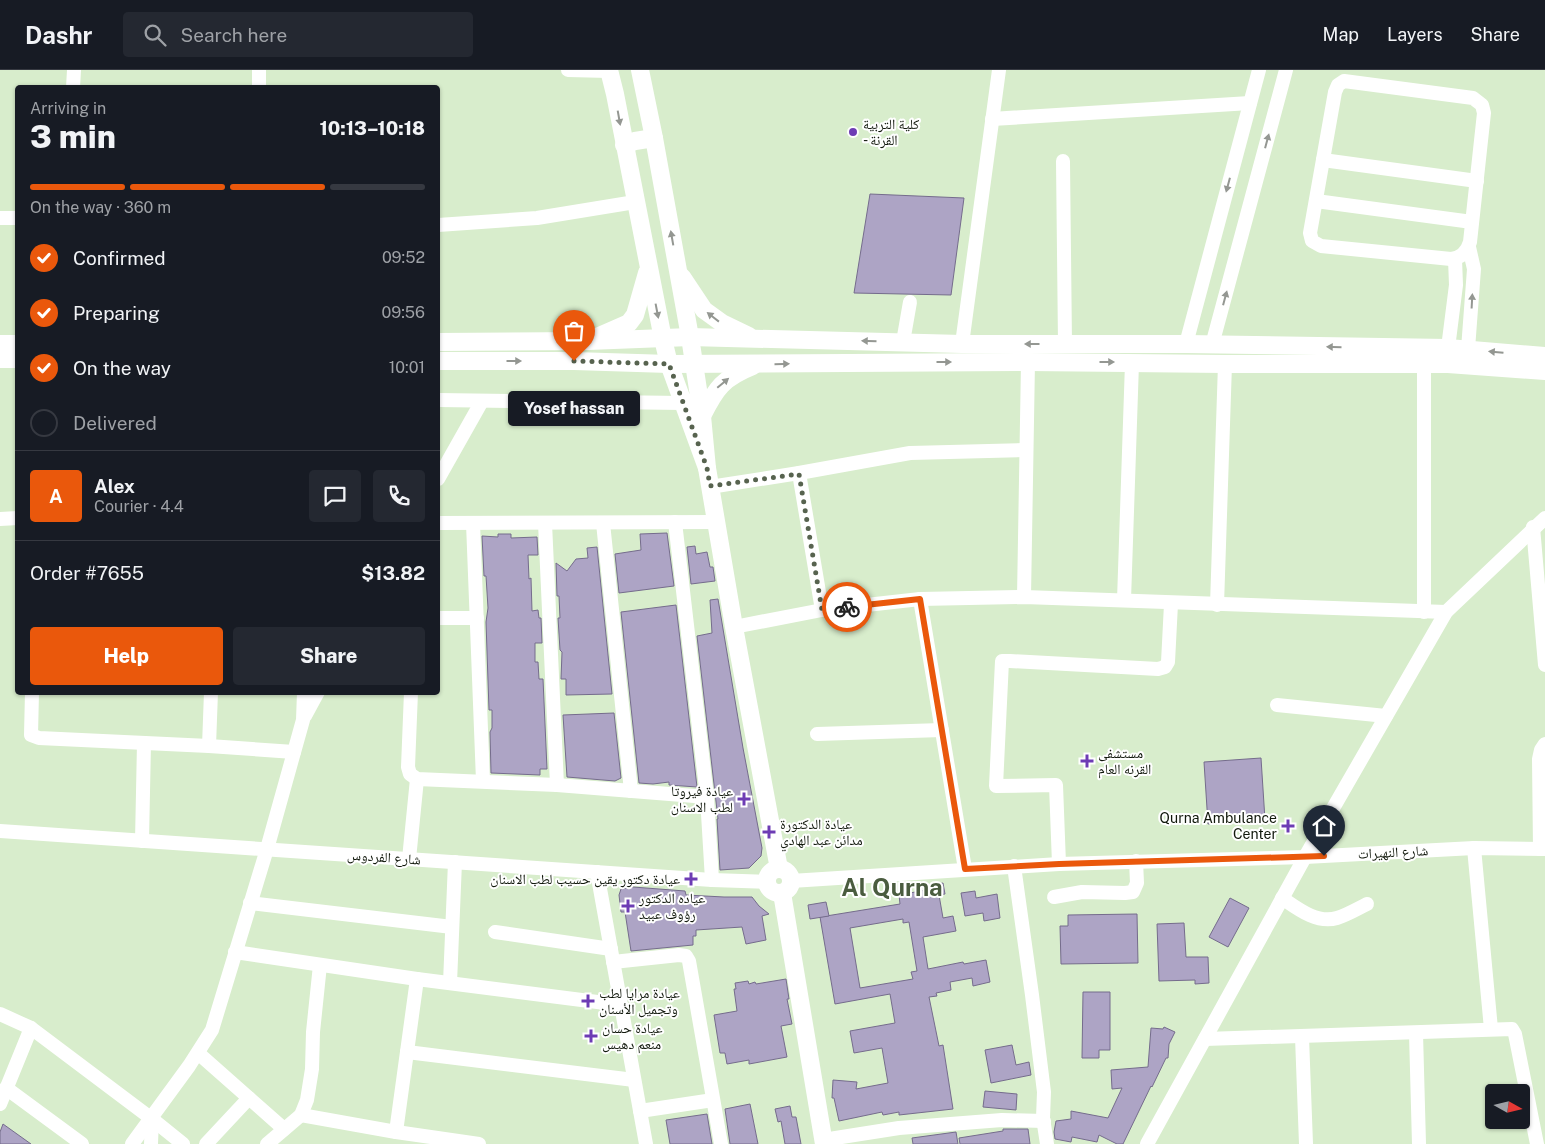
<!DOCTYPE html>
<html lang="en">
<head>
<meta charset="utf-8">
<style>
  body { margin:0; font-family:"Public Sans","Noto Naskh Arabic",sans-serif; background:#242831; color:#f1f3f6; height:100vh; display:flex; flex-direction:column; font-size:19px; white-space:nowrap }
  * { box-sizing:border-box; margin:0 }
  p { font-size:16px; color:#9ea1a6 }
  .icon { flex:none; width:28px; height:28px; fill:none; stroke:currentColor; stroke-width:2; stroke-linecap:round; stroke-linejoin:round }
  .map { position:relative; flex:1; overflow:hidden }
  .sheet { position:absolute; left:15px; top:15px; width:425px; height:610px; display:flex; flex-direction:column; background:#171b24; border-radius:5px; box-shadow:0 1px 4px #0004 }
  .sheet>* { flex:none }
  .needle { width:32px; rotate:98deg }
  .fabs { position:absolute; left:1485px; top:1014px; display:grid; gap:10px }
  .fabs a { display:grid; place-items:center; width:45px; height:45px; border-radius:5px; background:#171b24; box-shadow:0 1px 4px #0004; font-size:25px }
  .pin { position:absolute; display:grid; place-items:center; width:42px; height:42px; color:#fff; margin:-51px -21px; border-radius:50% 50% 50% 0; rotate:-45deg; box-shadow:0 0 5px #0007 }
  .pin .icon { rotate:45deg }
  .courier { position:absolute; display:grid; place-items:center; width:50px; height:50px; margin:-25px; border:4px solid #ea580c; border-radius:50%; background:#fff; color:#222; box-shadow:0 1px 6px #0007 }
  .bubble { position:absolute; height:35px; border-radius:5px; background:#171b24; box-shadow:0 1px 4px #0004; font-size:16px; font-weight:800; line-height:35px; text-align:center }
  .summary em { font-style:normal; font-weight:800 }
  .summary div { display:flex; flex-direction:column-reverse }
  .summary { display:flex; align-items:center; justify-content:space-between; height:85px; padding:0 15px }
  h1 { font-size:32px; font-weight:800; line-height:38px }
  .bar { display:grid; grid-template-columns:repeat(4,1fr); gap:8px 5px; align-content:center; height:60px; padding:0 15px }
  .bar i { height:6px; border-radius:4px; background:#363941 }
  .bar .current { background:#ea580c }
  .bar p { grid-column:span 4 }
  .line { display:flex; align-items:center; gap:12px; padding:0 15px; border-top:1px solid #363941 }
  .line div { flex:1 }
  .round { display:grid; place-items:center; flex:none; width:52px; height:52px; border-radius:5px; background:#242831 }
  ol { padding:0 15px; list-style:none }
  li { display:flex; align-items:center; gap:15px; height:55px }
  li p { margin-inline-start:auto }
  li .icon { padding:5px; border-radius:50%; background:#ea580c; color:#fff; stroke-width:4 }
  li:last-child { color:#9ea1a6 }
  li i { width:28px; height:28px; border:2px solid #363941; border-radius:50% }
  .action { display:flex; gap:10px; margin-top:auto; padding:10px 15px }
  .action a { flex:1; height:58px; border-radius:5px; background:#ea580c; color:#fff; font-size:20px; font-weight:800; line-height:58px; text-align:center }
  .action a+a { background:#242831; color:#f1f3f6 }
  header { display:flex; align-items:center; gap:30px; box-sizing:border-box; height:70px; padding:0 25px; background:#171b24; border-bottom:1px solid #363941 }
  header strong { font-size:24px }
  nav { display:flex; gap:28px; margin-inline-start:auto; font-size:18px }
  .search { width:350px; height:45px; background:#242831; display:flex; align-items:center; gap:12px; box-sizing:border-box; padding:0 18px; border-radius:5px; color:#9ea1a6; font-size:19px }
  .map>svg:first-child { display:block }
  .building { fill:#ada4c5; stroke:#756c8c; fill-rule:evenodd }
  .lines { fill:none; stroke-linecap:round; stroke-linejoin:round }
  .minor { stroke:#fff; stroke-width:14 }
  .major { stroke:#fff; stroke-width:18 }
  .oneway { fill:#949792 }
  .done { stroke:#57634f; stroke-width:5; stroke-dasharray:0 9 }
  .route { stroke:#ea580c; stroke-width:6 }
  .poi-dot { fill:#6d3cb4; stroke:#fff; stroke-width:2 }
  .labels { text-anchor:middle; stroke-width:4; stroke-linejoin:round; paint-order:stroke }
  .poi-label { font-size:14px; fill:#11180c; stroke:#fff; text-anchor:start }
  .street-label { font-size:14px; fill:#11180c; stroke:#fff }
  .town-label { font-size:24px; font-weight:bold; fill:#4a5c3f; stroke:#fff }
</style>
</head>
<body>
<header>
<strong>Dashr</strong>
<div class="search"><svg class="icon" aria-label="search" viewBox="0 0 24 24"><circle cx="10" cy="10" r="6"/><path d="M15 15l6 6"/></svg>Search here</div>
<nav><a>Map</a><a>Layers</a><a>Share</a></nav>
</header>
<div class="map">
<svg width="1545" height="1074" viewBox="0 0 1545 1074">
  <rect width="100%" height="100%" fill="#d8edcc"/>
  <g class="building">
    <polygon points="870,124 964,128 951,225 854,223"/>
    <polygon points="667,463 674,516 619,523 615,484 641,480 640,464"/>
    <polygon points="498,464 511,464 511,468 537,467 538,485 528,485 529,509 531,508 532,541 538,540 539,548 541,548 542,573 535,573 535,592 538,592 539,609 543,609 547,699 540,699 540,705 491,703 490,662 492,658 492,640 489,640 486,552 488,538 486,506 484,506 482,466 498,467"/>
    <polygon points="695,476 696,484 707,482 710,497 713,497 715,511 691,514 687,477"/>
    <polygon points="597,477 612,624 566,625 566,609 561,609 562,582 560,580 558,548 560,548 559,526 557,526 556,493 567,501 576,489 588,488 587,478"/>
    <polygon points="718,529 743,678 762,778 761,786 749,798 720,800 717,749 718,749 697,566 712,563 710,530"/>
    <polygon points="676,535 697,717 669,715 669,712 653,714 639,713 621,542"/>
    <polygon points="614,643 621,708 615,711 567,707 563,645"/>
    <polygon points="1261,688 1265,750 1208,754 1204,692"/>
    <path d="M 943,813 L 945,824 L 939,825 L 943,848 L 953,846 L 956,861 L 923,867 L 928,899 L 963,892 L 964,894 L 986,890 L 990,912 L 973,916 L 972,908 L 950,912 L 951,920 L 936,923 L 937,926 L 929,927 L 939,976 L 943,975 L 953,1039 L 899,1045 L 899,1042 L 883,1045 L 882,1042 L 839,1051 L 834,1028 L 832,1028 L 833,1010 L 857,1012 L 856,1019 L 888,1013 L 882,978 L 854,983 L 850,961 L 895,953 L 890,924 L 835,934 L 820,847 L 900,834 L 899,825 L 926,820 L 925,816 ZM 903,849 L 903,853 L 909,852 L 917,901 L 911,902 L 913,909 L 860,918 L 850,858 Z"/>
    <polygon points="633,817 685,821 686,825 724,827 752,827 759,836 769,844 762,846 766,870 746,874 742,857 696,860 696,866 693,866 693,875 631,881 625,842 621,842 619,825 621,819"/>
    <polygon points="975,821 976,828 997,824 1000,848 984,851 983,843 965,846 961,823"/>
    <polygon points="1230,828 1249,838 1228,877 1209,867"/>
    <polygon points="826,832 829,846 810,849 808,835"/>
    <polygon points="1137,844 1138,893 1061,894 1060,856 1068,856 1068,845"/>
    <polygon points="1184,853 1186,887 1208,887 1209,913 1195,914 1195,910 1159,911 1157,854"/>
    <polygon points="786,909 789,929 787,929 792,954 781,956 787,987 749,994 749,990 727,994 725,983 720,983 714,945 737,941 734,919 736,919 735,913 748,911 749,914 755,912 756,914"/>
    <polygon points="1083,922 1110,922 1110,980 1099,980 1099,988 1082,988"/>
    <polygon points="1164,957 1175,962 1169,974 1168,988 1166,988 1152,1017 1151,1016 1123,1074 1117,1074 1099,1065 1097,1072 1072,1067 1071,1072 1055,1069 1054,1062 1056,1051 1071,1049 1071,1041 1108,1048 1122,1018 1112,1019 1111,1000 1148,997 1151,958 1163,959"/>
    <polygon points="1012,975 1016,995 1029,992 1031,1005 991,1013 985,980"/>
    <polygon points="985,1021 1017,1024 1016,1040 983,1037"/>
    <polygon points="750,1034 758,1074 730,1074 725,1039"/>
    <polygon points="790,1036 792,1047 796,1047 801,1074 785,1074 781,1051 778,1052 775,1039"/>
    <polygon points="707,1044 712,1074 670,1074 666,1050"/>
    <polygon points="3,1054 31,1074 0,1074 0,1062"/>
    <polygon points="1003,1059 1028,1059 1030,1074 960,1074 959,1068 1003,1061"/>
    <polygon points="956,1062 958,1074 913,1074 912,1068"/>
  </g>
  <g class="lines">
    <g class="minor">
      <polyline points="568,0 609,1"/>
      <path d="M 1344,11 L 1473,28 L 1482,35 L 1484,43 L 1470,172 C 1467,182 1461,188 1451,189 L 1321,176 L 1312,171 L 1310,163 L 1335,22 L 1338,15 Z"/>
      <polyline points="73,18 74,0"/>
      <polyline points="259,18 259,0"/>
      <polyline points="992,49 1250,33"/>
      <polyline points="1323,90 1477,111"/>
      <polyline points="1063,91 1065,274"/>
      <polyline points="1316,131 1472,152"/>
      <polyline points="0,148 18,148"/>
      <polyline points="438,155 537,148 635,132"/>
      <polyline points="903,272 910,232"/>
      <polyline points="962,274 999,0"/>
      <polyline points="1186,274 1259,0"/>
      <polyline points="1212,275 1286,0"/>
      <polyline points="1448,278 1456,215 1455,189"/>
      <polyline points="1468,279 1474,199 1469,177"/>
      <polyline points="1424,294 1424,542"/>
      <polyline points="438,330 683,333"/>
      <polyline points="799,403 822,540"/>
      <polyline points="438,409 482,331"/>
      <polyline points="710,417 799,403 910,383 1025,380"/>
      <polyline points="0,449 18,448"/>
      <polyline points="675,452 707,727 712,810"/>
      <polyline points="438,453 716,452"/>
      <polyline points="473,453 483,711"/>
      <polyline points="545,453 557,715"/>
      <polyline points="603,453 631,721"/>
      <polyline points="1533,457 1545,595"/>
      <polyline points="1024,527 1028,292"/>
      <polyline points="920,529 965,799"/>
      <polyline points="1124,530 1132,293"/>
      <polyline points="1217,535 1225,294"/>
      <polyline points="438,548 477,548"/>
      <polyline points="734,557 822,540 920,529 1024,527 1446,542"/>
      <polyline points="32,622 31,665 39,668 209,676 294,682"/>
      <polyline points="411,622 408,697 410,704 417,709 557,715 707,727"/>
      <polyline points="1277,635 1386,646"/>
      <polyline points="305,646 318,622"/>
      <polyline points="817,664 942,660"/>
      <polyline points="209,676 211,622"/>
      <polyline points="0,761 712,810 768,812"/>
      <polyline points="142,771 144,673"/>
      <polyline points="1474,778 1491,959"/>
      <polyline points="1540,779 1539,689 1541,680 1545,674"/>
      <polyline points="409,789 417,709"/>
      <polyline points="1059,794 1056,715 996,716 1002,591 1010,591 1158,599 1165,597 1168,592 1171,534"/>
      <polyline points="1014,796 1032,925 1044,1022 1043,1048 1047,1074"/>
      <polyline points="597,802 646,1074"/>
      <polyline points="791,811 1059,794 1305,787 1474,778 1545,779"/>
      <polyline points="1054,827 1082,822 1125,823 1133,822 1137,813 1136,791"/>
      <path d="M 1282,828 C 1298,839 1317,854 1337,848 C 1347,845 1357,839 1367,834"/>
      <polyline points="250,833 452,857"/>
      <polyline points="495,862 611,879"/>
      <polyline points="235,882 417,909 621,935"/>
      <polyline points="613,892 679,885 686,886 689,891 721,1074"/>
      <polyline points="450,913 455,792"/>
      <polyline points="0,944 31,958 152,1049 183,1074"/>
      <polyline points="1416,963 1419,1074"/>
      <polyline points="1302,967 1306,1074"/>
      <polyline points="1205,969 1512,959 1515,964 1537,1074"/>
      <polyline points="407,982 634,1010"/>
      <polyline points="198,983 284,1059"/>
      <polyline points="6,1018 82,1074"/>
      <polyline points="0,1034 31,958"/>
      <polyline points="640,1041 713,1030"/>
      <polyline points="301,1045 396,1062 479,1074"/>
      <polyline points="396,1062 417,909"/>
      <polyline points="823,1070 899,1058 1002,1050 1044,1051"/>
      <polyline points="132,1074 189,996 212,960 267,779 303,650 304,622"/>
      <polyline points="151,1074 152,1049"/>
      <polyline points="206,1074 249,1028"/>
      <polyline points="267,1074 301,1045 307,1030 312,999 313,962 320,895"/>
      <polyline points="1147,1074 1305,787 1446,542 1545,448"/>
    </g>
    <g class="major">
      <polyline points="609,0 615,24 663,269 669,294 707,398 702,346 690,267 654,68 640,0"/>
      <polyline points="624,75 635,71 654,68"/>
      <polyline points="682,207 704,240 722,253 749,266"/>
      <polyline points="597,267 629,253 635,245 647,203"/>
      <polyline points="438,272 588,271 690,267 962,274 1186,274 1448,278 1545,286"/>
      <polyline points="0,274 18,274"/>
      <polyline points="0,289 18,289"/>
      <polyline points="438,291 574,291 669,294 1028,292 1225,294 1448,294 1545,301"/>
      <path d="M 702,346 C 716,318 723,308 753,296"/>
      <polyline points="707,398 734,557 779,799"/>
      <circle cx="779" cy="811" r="12"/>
      <polyline points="782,823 824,1074"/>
    </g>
  </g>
  <defs><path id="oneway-solid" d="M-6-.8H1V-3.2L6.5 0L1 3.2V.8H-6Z" transform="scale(1.25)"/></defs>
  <g class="oneway">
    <use href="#oneway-solid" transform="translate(619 48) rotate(80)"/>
    <use href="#oneway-solid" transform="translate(1267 71) rotate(-75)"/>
    <use href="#oneway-solid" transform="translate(1228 115) rotate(105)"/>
    <use href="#oneway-solid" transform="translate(672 168) rotate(-100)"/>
    <use href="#oneway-solid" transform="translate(1225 228) rotate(-75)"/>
    <use href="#oneway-solid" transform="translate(1472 231) rotate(-87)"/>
    <use href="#oneway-solid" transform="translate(657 241) rotate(79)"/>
    <use href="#oneway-solid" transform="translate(713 247) rotate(-142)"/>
    <use href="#oneway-solid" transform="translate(869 271) rotate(-179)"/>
    <use href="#oneway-solid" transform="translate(1032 274) rotate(-180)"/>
    <use href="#oneway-solid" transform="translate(1334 277) rotate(-179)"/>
    <use href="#oneway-solid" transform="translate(1496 282) rotate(-175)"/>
    <use href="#oneway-solid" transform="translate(514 291)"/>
    <use href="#oneway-solid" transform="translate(944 292)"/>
    <use href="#oneway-solid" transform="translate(1107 292)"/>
    <use href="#oneway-solid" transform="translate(782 294) rotate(-1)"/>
    <use href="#oneway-solid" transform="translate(723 313) rotate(-40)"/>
  </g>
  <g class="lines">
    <polyline class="done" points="574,291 669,294 707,398 710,416 799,404 822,540 847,537"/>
    <polyline class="route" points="847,537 920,529 965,799 1059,794 1324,786"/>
  </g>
  <g class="poi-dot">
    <circle cx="853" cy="62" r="5"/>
    <path d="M1084.5 683.5h5v5h5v5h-5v5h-5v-5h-5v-5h5z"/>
    <path d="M741.5 721.5h5v5h5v5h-5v5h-5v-5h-5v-5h5z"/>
    <path d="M1285.5 748.5h5v5h5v5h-5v5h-5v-5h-5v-5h5z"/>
    <path d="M766.5 754.5h5v5h5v5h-5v5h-5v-5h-5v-5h5z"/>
    <path d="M688.5 801.5h5v5h5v5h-5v5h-5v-5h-5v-5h5z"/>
    <path d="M625.5 828.5h5v5h5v5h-5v5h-5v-5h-5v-5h5z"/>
    <path d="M585.5 923.5h5v5h5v5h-5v5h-5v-5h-5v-5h5z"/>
    <path d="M588.5 958.5h5v5h5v5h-5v5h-5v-5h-5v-5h5z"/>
  </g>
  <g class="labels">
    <g class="poi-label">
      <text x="863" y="59">كلية التربية<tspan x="863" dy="16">- القرنة</tspan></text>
      <text x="1098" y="688">مستشفى<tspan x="1098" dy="16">القرنه العام</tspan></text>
      <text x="733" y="726" text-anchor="end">عيادة فيروتا<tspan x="733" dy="16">لطب الاسنان</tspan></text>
      <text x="1277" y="753" text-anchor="end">Qurna Ambulance<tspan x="1277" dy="16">Center</tspan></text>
      <text x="780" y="759">عيادة الدكتورة<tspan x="780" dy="16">مدائن عبد الهادي</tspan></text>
      <text x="680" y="814" text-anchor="end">عيادة دكتور يقين حسيب لطب الاسنان</text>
      <text x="639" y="833">عياده الدكتور<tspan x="639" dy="16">رؤوف عبيد</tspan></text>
      <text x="599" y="928">عيادة مرايا لطب<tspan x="599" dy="16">وتجميل الأسنان</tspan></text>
      <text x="602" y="963">عيادة حسان<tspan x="602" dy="16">منعم دهيس</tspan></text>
    </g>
    <g class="street-label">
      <text transform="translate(1393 782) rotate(-3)" y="5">شارع النهيرات</text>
      <text transform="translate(384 787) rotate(4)" y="5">شارع الفردوس</text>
    </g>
    <g class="town-label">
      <text x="892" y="826">Al Qurna</text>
    </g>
  </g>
</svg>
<div class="fabs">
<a><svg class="needle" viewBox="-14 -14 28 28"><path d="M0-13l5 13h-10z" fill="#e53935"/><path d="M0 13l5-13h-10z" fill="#9ea1a6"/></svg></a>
</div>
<div class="pin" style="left:574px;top:291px;background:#ea580c"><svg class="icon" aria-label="bag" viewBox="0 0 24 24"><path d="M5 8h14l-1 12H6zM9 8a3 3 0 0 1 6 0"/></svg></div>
<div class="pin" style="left:1324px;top:786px;background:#1f2937"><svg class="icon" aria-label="home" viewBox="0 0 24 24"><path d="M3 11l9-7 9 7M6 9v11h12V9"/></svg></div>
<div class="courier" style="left:847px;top:537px"><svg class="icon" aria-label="bike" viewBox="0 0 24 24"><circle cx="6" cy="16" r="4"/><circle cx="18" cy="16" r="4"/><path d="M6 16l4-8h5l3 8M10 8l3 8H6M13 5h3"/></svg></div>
<div class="bubble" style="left:508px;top:321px;width:132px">Yosef hassan</div>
<section class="sheet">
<div class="summary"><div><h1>3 min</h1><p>Arriving in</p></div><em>10:13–10:18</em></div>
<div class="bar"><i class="current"></i><i class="current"></i><i class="current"></i><i></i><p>On the way · 360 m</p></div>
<ol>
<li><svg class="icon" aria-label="check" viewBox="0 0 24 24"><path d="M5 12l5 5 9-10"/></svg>Confirmed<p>09:52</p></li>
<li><svg class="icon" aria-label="check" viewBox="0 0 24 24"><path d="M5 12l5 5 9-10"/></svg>Preparing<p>09:56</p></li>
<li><svg class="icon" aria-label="check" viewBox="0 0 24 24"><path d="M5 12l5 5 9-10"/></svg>On the way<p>10:01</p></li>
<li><i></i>Delivered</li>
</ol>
<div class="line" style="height:90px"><b class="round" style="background:#ea580c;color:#fff">A</b><div><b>Alex</b><p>Courier · 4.4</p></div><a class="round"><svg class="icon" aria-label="chat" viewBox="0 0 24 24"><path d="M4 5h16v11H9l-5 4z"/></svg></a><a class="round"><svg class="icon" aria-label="phone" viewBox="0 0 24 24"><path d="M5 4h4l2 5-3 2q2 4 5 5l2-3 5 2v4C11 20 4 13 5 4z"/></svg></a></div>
<div class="line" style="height:65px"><div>Order #7655</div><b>$13.82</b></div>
<div class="action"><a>Help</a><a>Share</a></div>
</section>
</div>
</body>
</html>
